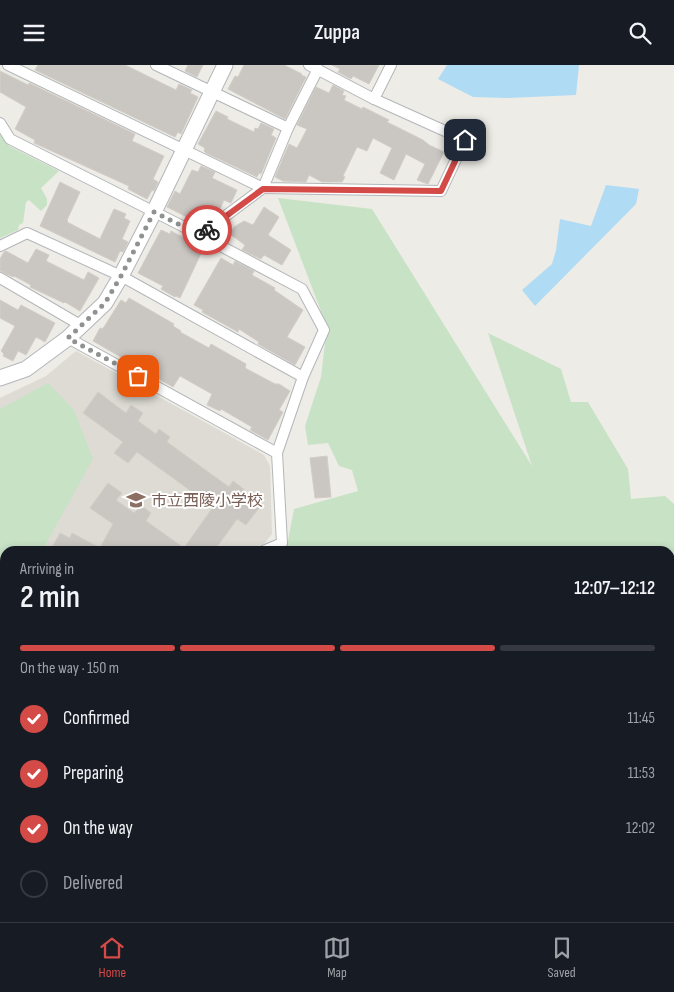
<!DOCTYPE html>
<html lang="en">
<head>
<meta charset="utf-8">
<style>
  body { margin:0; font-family:"Sofia Sans Condensed","Noto Sans JP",sans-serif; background:#20242c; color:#f1f3f6; height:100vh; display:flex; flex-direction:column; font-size:19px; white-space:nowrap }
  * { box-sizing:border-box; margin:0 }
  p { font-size:16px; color:#9ea1a6 }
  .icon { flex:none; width:28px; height:28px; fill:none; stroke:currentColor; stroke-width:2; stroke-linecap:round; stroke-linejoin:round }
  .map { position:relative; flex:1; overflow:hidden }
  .side { position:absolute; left:0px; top:481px; width:675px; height:376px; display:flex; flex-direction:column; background:#171b24; border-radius:15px 15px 0 0; box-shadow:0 2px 8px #0003 }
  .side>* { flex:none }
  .pin { position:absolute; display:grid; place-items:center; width:42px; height:42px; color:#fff; margin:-21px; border-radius:10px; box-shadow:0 2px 8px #0006 }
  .courier { position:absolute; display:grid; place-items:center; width:50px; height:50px; margin:-25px; border:4px solid #d34a47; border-radius:50%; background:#fff; color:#222; box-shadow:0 1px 6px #0007 }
  .head em { font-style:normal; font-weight:600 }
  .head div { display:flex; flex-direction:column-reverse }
  .head { display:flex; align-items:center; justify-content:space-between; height:85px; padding:0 20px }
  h1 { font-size:32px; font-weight:600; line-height:38px }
  .bar { display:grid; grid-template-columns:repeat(4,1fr); gap:8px 5px; align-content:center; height:60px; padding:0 20px }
  .bar i { height:6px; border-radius:4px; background:#363941 }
  .bar .on { background:#d34a47 }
  .bar p { grid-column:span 4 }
  ol { padding:0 20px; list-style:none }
  li { display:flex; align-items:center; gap:15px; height:55px }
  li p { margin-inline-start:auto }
  li .icon { padding:5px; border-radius:50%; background:#d34a47; color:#fff; stroke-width:4 }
  li:last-child { color:#9ea1a6 }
  li i { width:28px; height:28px; border:2px solid #363941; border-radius:50% }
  header { display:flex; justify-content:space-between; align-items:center; height:65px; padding:0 20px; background:#171b24; font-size:22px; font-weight:600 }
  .tab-bar { display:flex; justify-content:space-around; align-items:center; height:70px; border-top:1px solid #363941; background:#171b24; font-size:14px; color:#9ea1a6 }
  .tab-bar a { display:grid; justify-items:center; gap:2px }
  .tab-bar .on { color:#d34a47 }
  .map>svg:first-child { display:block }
  .education { fill:#dedbd5 }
  .medical { fill:#f8e6e5 }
  .green { fill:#c8e2c6 }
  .water { fill:#b0dbf4 }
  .building { fill:#cac7c3; stroke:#d2cdc5 }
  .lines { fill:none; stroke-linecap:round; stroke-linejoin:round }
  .street-casing { stroke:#b3b6b9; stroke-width:12 }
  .secondary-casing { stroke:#b3b5b9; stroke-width:17 }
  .street { stroke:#fff; stroke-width:10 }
  .secondary { stroke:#fff; stroke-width:15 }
  .done { stroke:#909292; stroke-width:5; stroke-dasharray:0 9 }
  .route { stroke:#d34a47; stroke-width:6 }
  .labels { text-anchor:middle; stroke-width:4; stroke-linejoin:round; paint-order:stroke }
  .education-label { font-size:16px; fill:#785e54; stroke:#fff; text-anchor:start }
</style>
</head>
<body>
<header><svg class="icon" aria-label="menu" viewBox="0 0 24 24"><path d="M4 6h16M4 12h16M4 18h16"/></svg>Zuppa<svg class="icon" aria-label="search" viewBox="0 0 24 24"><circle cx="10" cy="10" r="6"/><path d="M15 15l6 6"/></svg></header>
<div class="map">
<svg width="674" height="857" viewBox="0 0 674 857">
  <rect width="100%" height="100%" fill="#eeece6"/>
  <g class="education">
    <polygon points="76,286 264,390 270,401 272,469 264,479 247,486 5,486 5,521 0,518 0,333 46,311"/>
    <polygon points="0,521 5,524 5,673 0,677"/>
  </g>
  <polygon class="medical" points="0,777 5,782 5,852 58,853 60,857 0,857"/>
  <g class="green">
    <polygon points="0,67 9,81 59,106 41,123 47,134 47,140 41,146 29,135 26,137 23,158 19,160 18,165 0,173"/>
    <polygon points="278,133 372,144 532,401 488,268 561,304 571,337 588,337 628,404 631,434 665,431 674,439 674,857 183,857 187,852 670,852 670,486 286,486 294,444 358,426 352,405 339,401 328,378 308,380 305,361 321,312 327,262"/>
    <polygon points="48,318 74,345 93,394 42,486 5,486 5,499 3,498 0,503 0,344"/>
    <polygon points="5,698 5,734 0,738 0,701"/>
  </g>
  <g class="water">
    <polygon points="447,0 579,0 576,30 507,33 473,32 438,14"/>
    <polygon points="606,120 639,124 636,139 535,241 522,225 552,199 556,185 560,154 591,161"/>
  </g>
  <g class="building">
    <polygon points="38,0 125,0 176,25 179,19 192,25 190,28 198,32 181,69 178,67 175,72 35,5"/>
    <polygon points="188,0 203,0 197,12 185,6"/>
    <polygon points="244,0 284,0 302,9 301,10 306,12 285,54 228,24 235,11 238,12"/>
    <polygon points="332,0 379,0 369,19 353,11 351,14 338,7 340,4"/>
    <polygon points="0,6 28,20 29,18 135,69 132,76 164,91 153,114 158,117 154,126 152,125 147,134 128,124 129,121 34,78 35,75 15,64 26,42 0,27"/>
    <polygon points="333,20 344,26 342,30 346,31 344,35 362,44 363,42 389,55 387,57 423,75 429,80 444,87 428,119 417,115 425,99 406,89 394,115 380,108 392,83 373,73 367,86 357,82 343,111 345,112 342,117 322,117 309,110 306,117 283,116 275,112 289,79 297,83 307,64 297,60 316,22 329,28"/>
    <polygon points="216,46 228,52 227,54 254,67 255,63 258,64 261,58 274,64 271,70 276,73 261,109 259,108 257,112 221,95 206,88 204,86 205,83 198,79"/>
    <polygon points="201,101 215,107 212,113 237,125 231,138 224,135 218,148 199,162 193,159 195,156 167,142 175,126 180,129 192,105 198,107"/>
    <polygon points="60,117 80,127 67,155 68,156 67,157 100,174 114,144 126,149 124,153 130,156 122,174 128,177 123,187 120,186 115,197 40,161"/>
    <polygon points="264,142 279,152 268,170 291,185 282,200 264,190 261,194 242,185 245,180 230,169 234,162 244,156 253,160"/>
    <polygon points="161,165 170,169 171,166 186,174 187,171 205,180 180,233 176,231 175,232 161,224 163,221 138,208"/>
    <polygon points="36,184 49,190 46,196 84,215 88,207 99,213 80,246 65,237 64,238 30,222 31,220 14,211 13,212 0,206 0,194 4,187 6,186 28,198"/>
    <polygon points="221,193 233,200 235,196 254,206 252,210 275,223 274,225 303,245 287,272 305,282 295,300 258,279 259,277 239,264 238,267 202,247 203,245 194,240"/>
    <polygon points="129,233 174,259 173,261 181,266 180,267 209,283 211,279 246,299 245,303 275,319 279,319 290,326 279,345 283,347 268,375 250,365 252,362 221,344 220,346 207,340 212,329 180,311 173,322 93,276 100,263 102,264 104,262 121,235 126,238"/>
    <polygon points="0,235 18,245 21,240 55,258 45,277 36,272 26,290 18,286 13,296 3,291 4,289 1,286 15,261 0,253"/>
    <polygon points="98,327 126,348 131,340 143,348 138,356 156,369 159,364 170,372 167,377 229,422 233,416 245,425 241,430 259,443 246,460 237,454 214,486 50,486 60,468 70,473 72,468 100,483 113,459 90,443 108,418 122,428 116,435 134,448 141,440 151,448 146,456 184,483 213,442 137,387 128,398 114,388 123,377 83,348"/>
    <polygon points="327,391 331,432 315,433 310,393"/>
  </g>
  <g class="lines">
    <g class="street-casing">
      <g id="street">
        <polyline points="8,0 263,123 441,126 465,75 374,34 309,0"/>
        <polyline points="156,0 288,63"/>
        <polyline points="374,34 391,0"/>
        <polyline points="0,58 10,74 200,170 302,224 324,265 303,312 277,388"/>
        <polyline points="200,170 263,123 288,63 318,4"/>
        <polyline points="0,181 27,168 121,211 303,312"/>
        <polyline points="0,213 82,261"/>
        <polyline points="68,273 277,388 282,478 263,486"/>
        <polyline points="0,687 5,685"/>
      </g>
    </g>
    <g class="secondary-casing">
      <polyline id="secondary" points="0,313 26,304 68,273 105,238 121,211 154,147 225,0"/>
    </g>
    <use href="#street" class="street"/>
    <use href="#secondary" class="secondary"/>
  </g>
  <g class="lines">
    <polyline class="done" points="138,311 68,273 105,238 121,211 154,147 200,170 207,165"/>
    <polyline class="route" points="207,165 263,124 441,126 465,75"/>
  </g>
  <defs>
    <g id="school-bare" transform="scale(1.5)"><path d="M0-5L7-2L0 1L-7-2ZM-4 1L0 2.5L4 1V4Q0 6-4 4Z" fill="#8d6e63" stroke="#fff" stroke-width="2.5" paint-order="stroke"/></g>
  </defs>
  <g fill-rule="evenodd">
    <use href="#school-bare" x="136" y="435"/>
  </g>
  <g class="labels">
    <g class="education-label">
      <text x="151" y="441">市立西陵小学校</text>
    </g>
  </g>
</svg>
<div class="pin" style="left:138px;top:311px;background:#ea580c"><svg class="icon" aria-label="bag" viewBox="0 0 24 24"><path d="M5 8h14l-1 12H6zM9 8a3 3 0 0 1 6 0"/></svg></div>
<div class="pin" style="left:465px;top:75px;background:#1f2937"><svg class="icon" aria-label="home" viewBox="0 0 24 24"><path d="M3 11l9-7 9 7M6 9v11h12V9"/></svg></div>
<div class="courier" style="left:207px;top:165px"><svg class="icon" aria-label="bike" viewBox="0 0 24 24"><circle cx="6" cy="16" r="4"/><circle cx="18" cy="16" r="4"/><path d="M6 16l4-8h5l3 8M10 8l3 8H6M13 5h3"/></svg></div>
<section class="side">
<div class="head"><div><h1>2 min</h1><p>Arriving in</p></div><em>12:07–12:12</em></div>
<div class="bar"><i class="on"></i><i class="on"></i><i class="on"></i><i></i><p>On the way · 150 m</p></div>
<ol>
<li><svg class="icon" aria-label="check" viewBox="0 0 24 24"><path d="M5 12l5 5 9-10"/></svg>Confirmed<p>11:45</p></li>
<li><svg class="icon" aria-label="check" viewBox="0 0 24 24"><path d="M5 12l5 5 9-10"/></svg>Preparing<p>11:53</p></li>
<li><svg class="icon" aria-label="check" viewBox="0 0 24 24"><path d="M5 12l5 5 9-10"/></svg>On the way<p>12:02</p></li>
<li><i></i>Delivered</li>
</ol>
</section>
</div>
<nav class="tab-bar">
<a class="on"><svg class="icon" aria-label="home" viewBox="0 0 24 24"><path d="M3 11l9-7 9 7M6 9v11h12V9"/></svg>Home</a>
<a><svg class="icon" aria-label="map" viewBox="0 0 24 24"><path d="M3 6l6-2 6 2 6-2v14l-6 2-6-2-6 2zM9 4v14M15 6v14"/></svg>Map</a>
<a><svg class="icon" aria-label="saved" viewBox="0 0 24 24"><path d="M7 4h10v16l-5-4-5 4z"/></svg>Saved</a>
</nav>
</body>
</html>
